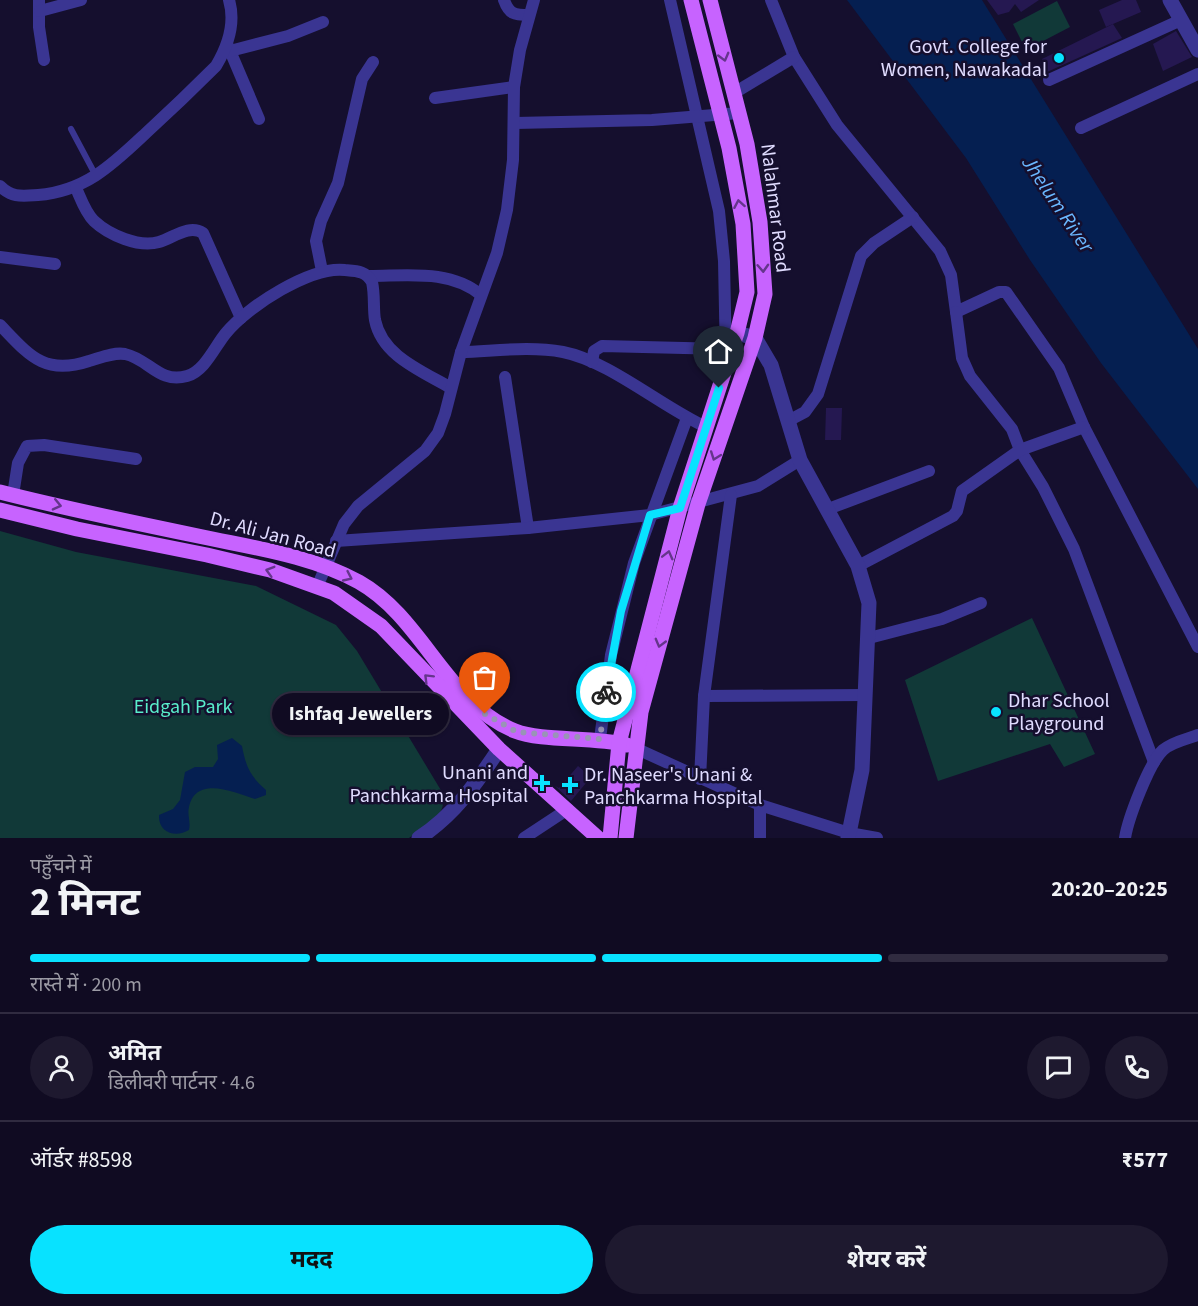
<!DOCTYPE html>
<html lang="hi">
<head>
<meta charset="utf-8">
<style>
  body { margin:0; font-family:"Source Sans 3","Noto Sans Devanagari",sans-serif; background:#1e192f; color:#f1f3f6; height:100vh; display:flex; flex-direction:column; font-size:22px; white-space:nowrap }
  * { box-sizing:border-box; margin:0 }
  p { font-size:20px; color:#9c9ba5 }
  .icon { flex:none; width:33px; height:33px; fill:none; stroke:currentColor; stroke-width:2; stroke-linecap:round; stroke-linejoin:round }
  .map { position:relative; height:838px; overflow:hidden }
  .drawer { display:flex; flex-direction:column; background:#100b22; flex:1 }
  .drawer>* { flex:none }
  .pin { position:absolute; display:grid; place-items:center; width:51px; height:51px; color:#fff; margin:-62px -26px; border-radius:50% 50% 50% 0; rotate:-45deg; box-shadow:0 0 6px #0007 }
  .pin .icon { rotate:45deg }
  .courier { position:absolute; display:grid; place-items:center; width:60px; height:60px; margin:-30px; border:4px solid #08e2ff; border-radius:50%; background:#fff; color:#222; box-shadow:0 2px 8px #0007 }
  .bubble { position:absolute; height:42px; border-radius:21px; background:#100b22; box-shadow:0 2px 4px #0004,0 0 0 2px #302b40; font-size:20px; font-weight:700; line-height:42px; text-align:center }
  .head em { font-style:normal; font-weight:700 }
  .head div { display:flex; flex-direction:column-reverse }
  .head { display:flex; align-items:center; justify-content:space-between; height:102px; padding:0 30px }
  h1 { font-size:39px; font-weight:700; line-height:45px }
  .bar { display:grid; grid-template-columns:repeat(4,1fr); gap:9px 6px; align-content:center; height:72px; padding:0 30px }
  .bar i { height:8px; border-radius:4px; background:#302b40 }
  .bar .selected { background:#08e2ff }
  .bar p { grid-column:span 4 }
  .line { display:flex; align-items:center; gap:15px; padding:0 30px; border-top:2px solid #302b40 }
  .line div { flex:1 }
  .round { display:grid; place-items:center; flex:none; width:63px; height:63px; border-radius:32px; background:#1e192f }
  .primary-button { display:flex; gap:12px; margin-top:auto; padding:12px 30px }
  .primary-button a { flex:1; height:69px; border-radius:36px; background:#08e2ff; color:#111; font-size:24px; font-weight:700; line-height:69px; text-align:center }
  .primary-button a+a { background:#1e192f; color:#f1f3f6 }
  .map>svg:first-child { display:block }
  .green { fill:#113938 }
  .water { fill:#051f51 }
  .building { fill:#251851 }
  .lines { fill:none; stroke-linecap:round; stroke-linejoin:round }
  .service { stroke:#3a3592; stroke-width:6 }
  .minor { stroke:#3a3592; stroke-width:12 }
  .tertiary { stroke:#3a3592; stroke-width:15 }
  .primary { stroke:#c763ff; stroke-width:15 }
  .oneway { stroke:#65358c }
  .done { stroke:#9994b6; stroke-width:6; stroke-dasharray:0 10.8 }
  .route { stroke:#08e2ff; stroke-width:8 }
  .poi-dot { fill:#08e2ff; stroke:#150f2e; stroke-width:2 }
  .labels { text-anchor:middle; stroke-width:5; stroke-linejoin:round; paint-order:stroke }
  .poi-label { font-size:20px; fill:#e0dcff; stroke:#150f2e; text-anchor:end }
  .street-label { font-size:20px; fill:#e0dcff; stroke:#150f2e }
  .park-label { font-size:20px; fill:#59edcb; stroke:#150f2e }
  .water-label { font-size:21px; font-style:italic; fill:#6ab7ff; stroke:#150f2e }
</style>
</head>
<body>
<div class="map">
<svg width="1198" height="838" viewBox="0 0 1198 838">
  <rect width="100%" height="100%" fill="#150f2e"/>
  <g class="green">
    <polygon points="1057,1 1070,27 1026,50 1013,24"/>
    <path d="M 0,531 L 76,552 L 256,586 L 336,625 L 357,651 L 442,792 C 449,816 426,826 409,838 L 0,838 Z"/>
    <polygon points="1032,618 1095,754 1064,767 1050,744 938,781 905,680"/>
  </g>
  <g class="water">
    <polygon points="847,0 982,0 1198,349 1198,489 1101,363 1030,260 966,158"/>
    <path d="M 232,738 L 242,746 C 246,767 250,776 266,790 L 266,795 L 255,799 C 234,792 196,775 189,807 C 187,815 191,822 189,830 C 176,838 158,833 159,815 L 173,809 L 180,800 L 185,772 L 195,767 L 213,767 L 218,759 L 217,745 Z"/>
  </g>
  <g class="building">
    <polygon points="987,0 1039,0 1021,12 1015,4 1009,12 998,15"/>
    <polygon points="1122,0 1136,0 1141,12 1106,27 1099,10"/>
    <polygon points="1113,24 1122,38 1047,72 1042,59"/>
    <polygon points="1176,31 1192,57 1163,71 1153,44"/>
    <polygon points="826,408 842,408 841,440 825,440"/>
    <polygon points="578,766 591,777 571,801 555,786 559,788"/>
  </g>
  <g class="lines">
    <polyline class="service" points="71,129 96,176"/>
    <g class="minor">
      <polyline points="39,0 39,27 44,60"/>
      <path d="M 504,0 C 509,14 514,15 529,15"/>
      <polyline points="670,0 719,211 724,261 726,361"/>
      <polyline points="771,0 794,57 837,125 940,251 951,275 956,312 999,292 1006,292 1059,368 1084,427 1198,647"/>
      <polyline points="40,11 81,0"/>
      <polyline points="228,46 259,119"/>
      <polyline points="230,51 288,36 323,22"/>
      <polyline points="1049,80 1181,20"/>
      <polyline points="734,93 794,57"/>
      <polyline points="435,98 514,87"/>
      <polyline points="515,123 652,120 739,113"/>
      <polyline points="1081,128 1198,74"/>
      <path d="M 0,186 C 12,198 22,196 38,195 C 86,191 113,164 146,133 C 170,111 193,89 216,66 C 228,46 236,24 229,0"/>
      <path d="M 76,188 C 81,199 85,212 94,221 C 109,235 139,248 159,242 C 173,238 189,224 203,233 L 241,318"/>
      <polyline points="0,257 55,264"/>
      <polyline points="322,271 316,241 321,221 338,183 362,79 373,62"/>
      <path d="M 369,276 C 407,276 450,269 481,295"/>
      <polyline points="956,312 962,358 970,376 1012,429 1020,450 1043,487 1074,549 1154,762"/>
      <path d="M 0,325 C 29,355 44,376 89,361 C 100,358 113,352 125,354 C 149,359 159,384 187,376 C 205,371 215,346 226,333 C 248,306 311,266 345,270 C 357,271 366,271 372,282 C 375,295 373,308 375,320 C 382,356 422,371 451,388"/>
      <path d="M 461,352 C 495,351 530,346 563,352 C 609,361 662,407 706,427"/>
      <polyline points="592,362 594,351 602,346 725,349"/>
      <polyline points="505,377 528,528"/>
      <polyline points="788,421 805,412 818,394 861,256 874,243 913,217"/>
      <polyline points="13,495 18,463 27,446 44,445 136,459"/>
      <polyline points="828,509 929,471"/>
      <polyline points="336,541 528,528 650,515 758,486 800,460"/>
      <polyline points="858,566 953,516 957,511 962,491 1020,450 1084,427"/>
      <polyline points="317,587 344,524 358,506 425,451 438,433 445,414 461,352 497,253 507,210 513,160 514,87 520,50 534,0"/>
      <polyline points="869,638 942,619 981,603"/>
      <polyline points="704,696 864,695"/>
      <polyline points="600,739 611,655 634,563 687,418"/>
      <polyline points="635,748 760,805 849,833 877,838"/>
      <polyline points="700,779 704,696 731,495"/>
      <polyline points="524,838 568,809"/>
      <polyline points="760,838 760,805"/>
      <path d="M 1125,838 C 1128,819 1149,763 1163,750 C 1172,742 1187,739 1198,735"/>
    </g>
    <g class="tertiary">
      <polyline points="1170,0 1198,50"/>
      <polyline points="737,333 755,338 771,365 800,460 858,566 869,603 862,770 848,838"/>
      <path d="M 419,838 C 454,815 476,784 499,749"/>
    </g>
    <g class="primary">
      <path d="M 0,492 C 67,509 135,523 203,537 C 255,548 312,556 359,582 C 423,618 446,703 515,731 C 543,742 593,736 627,745"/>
      <polyline points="0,510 77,529 207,555 270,570 334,593 381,626 499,749 598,838"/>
      <polyline points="610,838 619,743 680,508 737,333 747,292 743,224 729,148 691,0"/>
      <polyline points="626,838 641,712 698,504 755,338 765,294 760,222 747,144 710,0"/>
    </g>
  </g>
  <defs><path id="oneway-chevron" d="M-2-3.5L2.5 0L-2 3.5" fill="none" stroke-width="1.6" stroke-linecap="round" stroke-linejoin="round" transform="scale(1.5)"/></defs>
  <g class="oneway">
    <use href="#oneway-chevron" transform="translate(724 57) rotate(75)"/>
    <use href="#oneway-chevron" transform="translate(739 204) rotate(-100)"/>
    <use href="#oneway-chevron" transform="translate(763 268) rotate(87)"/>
    <use href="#oneway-chevron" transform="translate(715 456) rotate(110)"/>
    <use href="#oneway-chevron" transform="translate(57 505) rotate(13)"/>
    <use href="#oneway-chevron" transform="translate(668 555) rotate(-76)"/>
    <use href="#oneway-chevron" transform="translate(270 571) rotate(-164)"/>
    <use href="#oneway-chevron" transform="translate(348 577) rotate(25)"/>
    <use href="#oneway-chevron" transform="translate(660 643) rotate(105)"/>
    <use href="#oneway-chevron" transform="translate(428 678) rotate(-135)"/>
  </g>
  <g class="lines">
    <polyline class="done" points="485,714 517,732 600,739 606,692"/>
    <polyline class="route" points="606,692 621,611 650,515 680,508 719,388"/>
  </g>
  <g class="poi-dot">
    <circle cx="1059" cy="58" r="6"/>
    <circle cx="996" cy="712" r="6"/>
    <path d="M539 774h6v6h6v6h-6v6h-6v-6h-6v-6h6z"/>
    <path d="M567 776h6v6h6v6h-6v6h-6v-6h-6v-6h6z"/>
  </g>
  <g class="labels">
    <g class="poi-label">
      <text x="1047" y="53">Govt. College for<tspan x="1047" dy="23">Women, Nawakadal</tspan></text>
      <text x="1008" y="707" text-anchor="start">Dhar School<tspan x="1008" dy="23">Playground</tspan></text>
      <text x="528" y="779">Unani and<tspan x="528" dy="23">Panchkarma Hospital</tspan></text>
      <text x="584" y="781" text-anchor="start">Dr. Naseer's Unani &amp;<tspan x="584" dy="23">Panchkarma Hospital</tspan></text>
    </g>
    <g class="street-label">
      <text transform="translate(776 208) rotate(83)" y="7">Nalahmar Road</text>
      <text transform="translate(273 534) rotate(15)" y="7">Dr. Ali Jan Road</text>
    </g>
    <g class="park-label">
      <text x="183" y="713">Eidgah Park</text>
    </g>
    <g class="water-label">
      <text transform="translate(1058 204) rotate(56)" y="7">Jhelum River</text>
    </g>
  </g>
</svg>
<div class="pin" style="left:485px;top:714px;background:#ea580c"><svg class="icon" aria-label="bag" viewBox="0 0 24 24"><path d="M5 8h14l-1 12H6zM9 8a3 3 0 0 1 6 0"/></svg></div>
<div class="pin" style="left:719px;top:388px;background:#1f2937"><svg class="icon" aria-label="home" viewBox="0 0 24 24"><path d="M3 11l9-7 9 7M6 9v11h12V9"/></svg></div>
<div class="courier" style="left:606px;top:692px"><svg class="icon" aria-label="bike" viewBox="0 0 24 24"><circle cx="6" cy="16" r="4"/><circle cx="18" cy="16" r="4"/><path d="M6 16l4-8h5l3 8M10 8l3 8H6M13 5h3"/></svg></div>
<div class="bubble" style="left:272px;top:693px;width:177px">Ishfaq Jewellers</div>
</div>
<section class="drawer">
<div class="head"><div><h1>2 मिनट</h1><p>पहुँचने में</p></div><em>20:20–20:25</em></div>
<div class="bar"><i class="selected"></i><i class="selected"></i><i class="selected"></i><i></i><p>रास्ते में · 200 m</p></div>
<div class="line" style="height:108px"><a class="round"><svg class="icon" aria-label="person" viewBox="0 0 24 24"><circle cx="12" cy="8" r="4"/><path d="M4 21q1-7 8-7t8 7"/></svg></a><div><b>अमित</b><p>डिलीवरी पार्टनर · 4.6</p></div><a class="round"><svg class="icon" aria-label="chat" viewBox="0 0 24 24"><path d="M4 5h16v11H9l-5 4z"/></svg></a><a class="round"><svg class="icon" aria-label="phone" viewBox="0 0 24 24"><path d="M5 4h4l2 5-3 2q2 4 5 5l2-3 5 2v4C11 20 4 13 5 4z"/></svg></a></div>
<div class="line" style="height:78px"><div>ऑर्डर #8598</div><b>₹577</b></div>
<div class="primary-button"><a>मदद</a><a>शेयर करें</a></div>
</section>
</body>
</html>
